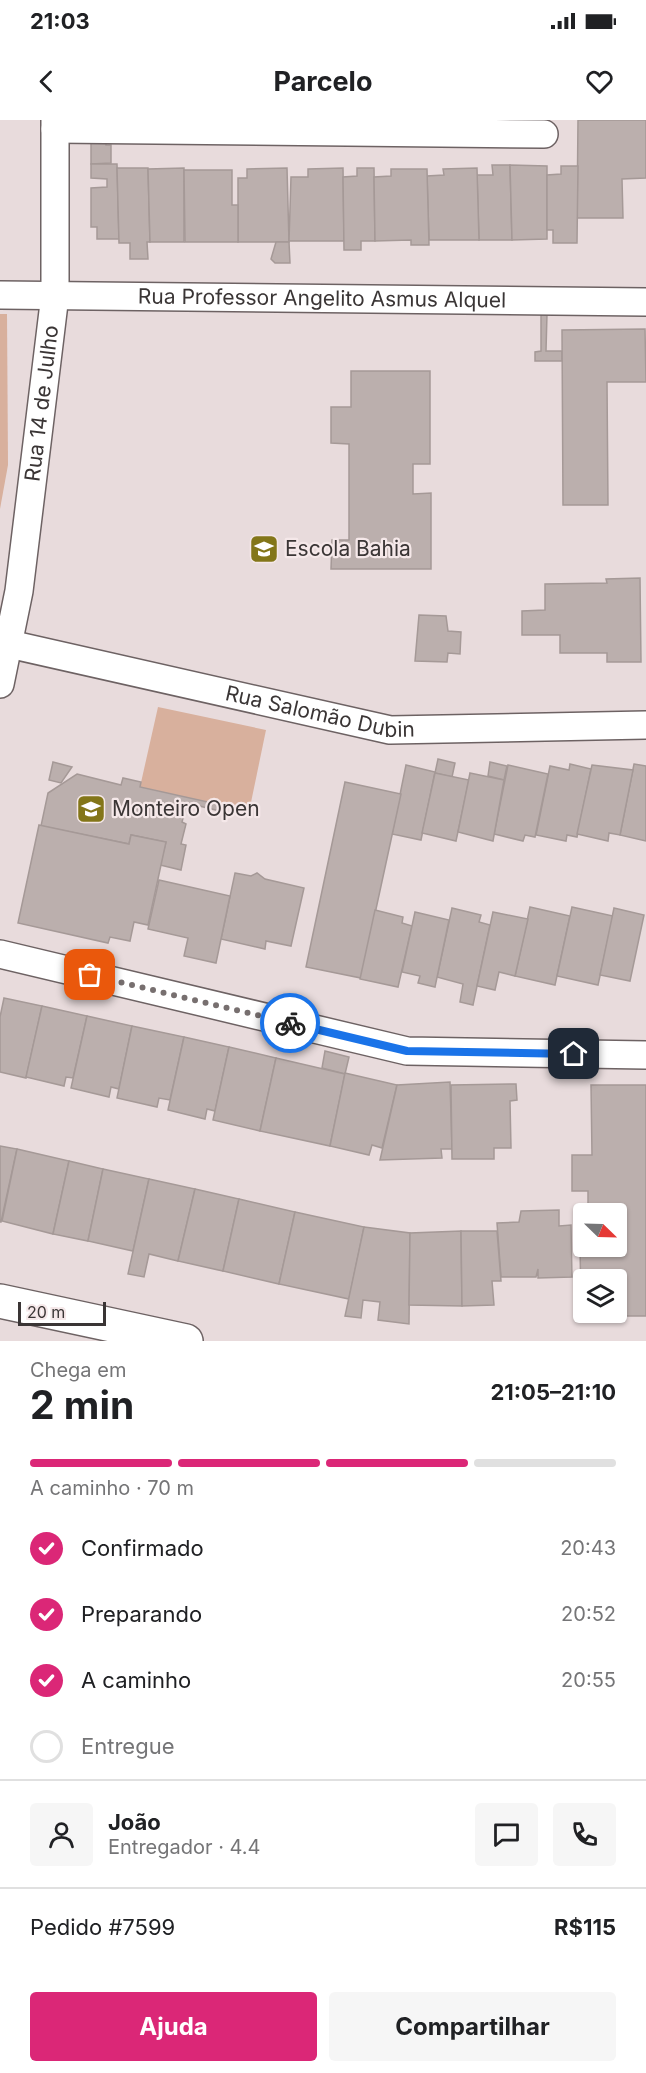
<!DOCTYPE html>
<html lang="pt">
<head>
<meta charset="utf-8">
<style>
  body { margin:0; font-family:Inter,sans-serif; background:#f6f6f6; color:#202124; height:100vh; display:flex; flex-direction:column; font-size:22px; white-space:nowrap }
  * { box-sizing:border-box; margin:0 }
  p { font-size:20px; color:#757577 }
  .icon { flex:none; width:33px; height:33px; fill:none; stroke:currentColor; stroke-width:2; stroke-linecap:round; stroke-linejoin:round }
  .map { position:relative; height:1221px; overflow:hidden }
  .side { display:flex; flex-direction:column; background:#fff; flex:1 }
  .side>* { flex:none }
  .needle { width:39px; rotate:113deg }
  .controls { position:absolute; left:573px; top:1083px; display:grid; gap:12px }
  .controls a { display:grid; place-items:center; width:54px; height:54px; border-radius:6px; background:#fff; box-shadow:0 2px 4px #0004; font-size:30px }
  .scale { position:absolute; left:18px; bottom:15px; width:88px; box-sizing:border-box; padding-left:6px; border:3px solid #3a3535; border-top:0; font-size:16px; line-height:21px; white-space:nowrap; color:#3a3535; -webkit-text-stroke:4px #f5e8e9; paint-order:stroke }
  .pin { position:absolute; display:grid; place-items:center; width:51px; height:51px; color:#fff; margin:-26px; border-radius:12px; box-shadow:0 3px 9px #0006 }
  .courier { position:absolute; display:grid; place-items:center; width:60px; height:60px; margin:-30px; border:4px solid #1a73e8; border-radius:50%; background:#fff; color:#222; box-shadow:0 2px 8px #0007 }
  .summary em { font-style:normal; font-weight:700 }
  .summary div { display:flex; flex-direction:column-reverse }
  .summary { display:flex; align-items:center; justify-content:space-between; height:102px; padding:0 30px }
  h1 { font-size:39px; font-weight:700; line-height:45px }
  .bar { display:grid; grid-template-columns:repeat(4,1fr); gap:9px 6px; align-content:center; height:72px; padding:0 30px }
  .bar i { height:8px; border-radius:4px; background:#e0e0e0 }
  .bar .current { background:#db2777 }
  .bar p { grid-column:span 4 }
  .line { display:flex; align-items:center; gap:15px; padding:0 30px; border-top:2px solid #e0e0e0 }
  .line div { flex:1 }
  .round { display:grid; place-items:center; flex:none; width:63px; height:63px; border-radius:6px; background:#f6f6f6 }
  ol { padding:0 30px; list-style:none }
  li { display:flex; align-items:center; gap:18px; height:66px }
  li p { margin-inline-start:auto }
  li .icon { padding:6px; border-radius:50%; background:#db2777; color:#fff; stroke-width:4 }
  li:last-child { color:#757577 }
  li i { width:33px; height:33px; border:3px solid #e0e0e0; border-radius:50% }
  .primary-button { display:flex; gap:12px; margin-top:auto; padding:12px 30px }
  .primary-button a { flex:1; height:69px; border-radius:6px; background:#db2777; color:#fff; font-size:24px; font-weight:700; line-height:69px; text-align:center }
  .primary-button a+a { background:#f6f6f6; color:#202124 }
  .status { display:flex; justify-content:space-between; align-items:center; height:42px; padding:0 30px; background:#fff; direction:ltr }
  .status svg { height:16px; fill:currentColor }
  header { display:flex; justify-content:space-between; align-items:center; height:78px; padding:0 30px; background:#fff; font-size:27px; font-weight:700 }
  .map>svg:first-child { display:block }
  .green { fill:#d8b09d }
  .building { fill:#bbafad; stroke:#a59997; stroke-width:1.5 }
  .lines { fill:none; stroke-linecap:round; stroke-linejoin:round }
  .minor-casing { stroke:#6d6263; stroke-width:30 }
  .tertiary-casing { stroke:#6d6263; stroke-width:36 }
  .minor { stroke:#fff; stroke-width:27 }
  .tertiary { stroke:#fff; stroke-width:33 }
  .done { stroke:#776f6f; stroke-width:6; stroke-dasharray:0 10.8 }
  .route { stroke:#1a73e8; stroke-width:8 }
  .labels { text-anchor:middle; stroke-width:4.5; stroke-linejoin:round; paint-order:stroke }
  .street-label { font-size:21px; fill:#3a3535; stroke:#f5e8e9 }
  .poi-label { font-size:21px; fill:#3a3535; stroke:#f5e8e9; text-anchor:start }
</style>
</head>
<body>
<div class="status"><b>21:03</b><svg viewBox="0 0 49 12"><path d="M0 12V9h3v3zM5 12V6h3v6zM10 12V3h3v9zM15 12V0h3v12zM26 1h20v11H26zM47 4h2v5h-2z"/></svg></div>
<header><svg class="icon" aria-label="back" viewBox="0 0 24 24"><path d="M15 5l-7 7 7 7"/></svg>Parcelo<svg class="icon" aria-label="heart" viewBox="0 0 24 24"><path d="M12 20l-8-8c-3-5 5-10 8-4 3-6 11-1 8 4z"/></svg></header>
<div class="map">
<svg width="646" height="1221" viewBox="0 0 646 1221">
  <rect width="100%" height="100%" fill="#e8dbdc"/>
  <g class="green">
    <polygon points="0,194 7,194 8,345 0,389"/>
    <polygon points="158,587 266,610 249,692 140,667"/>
  </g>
  <g class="building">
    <polygon points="578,0 646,0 646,58 622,59 623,98 577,98"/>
    <polygon points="91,22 106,22 106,25 111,25 111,43 91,44"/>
    <polygon points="91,44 117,44 119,119 97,119 97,107 91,107 91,68 107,67 107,59 91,58"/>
    <polygon points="492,45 510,45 512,120 479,120 477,55 493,55"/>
    <polygon points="510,45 547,46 547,119 512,120"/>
    <polygon points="561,46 578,46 577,123 553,123 553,110 547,110 547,55 561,54"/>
    <polygon points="117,48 148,48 150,122 147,122 148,139 130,139 130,123 119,123"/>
    <polygon points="184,48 184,122 150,122 148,49"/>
    <polygon points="287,48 289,122 238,122 238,58 247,58 247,49"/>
    <polygon points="343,48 344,121 289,121 291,57 308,57 308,49"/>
    <polygon points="357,48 374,48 375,121 361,121 361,130 344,130 343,57 357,56"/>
    <polygon points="477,48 479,120 429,120 427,56 444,55 443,49"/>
    <polygon points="391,49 427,49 429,125 411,125 411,120 375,121 374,57 391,56"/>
    <polygon points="184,50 232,50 232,85 238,85 238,122 185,122"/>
    <polygon points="276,122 289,122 290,143 275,143 271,139"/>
    <polygon points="541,194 547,194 546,231 562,231 562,241 535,241 535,232 541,231"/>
    <polygon points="645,209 646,262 607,262 608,385 563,385 562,210"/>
    <polygon points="351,251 430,251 430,344 413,344 413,374 431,373 431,449 331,449 332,420 349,420 349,324 331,323 331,287 351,287"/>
    <polygon points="640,458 641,542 607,542 607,533 560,533 560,515 522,515 522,491 545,490 545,464 607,463 606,459"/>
    <polygon points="419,495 446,496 448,511 461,512 460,534 448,533 447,542 415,541"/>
    <polygon points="438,639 455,643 452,657 435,653"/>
    <polygon points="53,642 72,647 61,663 49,660"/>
    <polygon points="490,642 507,646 504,660 488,656"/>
    <polygon points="570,644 591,649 577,717 567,715 566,721 536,715 550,646 569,650"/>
    <polygon points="634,644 646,646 646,721 620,715"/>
    <polygon points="406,645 435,652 421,720 392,714"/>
    <polygon points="508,645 548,654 535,717 525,715 523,721 494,714"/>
    <polygon points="592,645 633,650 620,715 609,713 608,721 577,714"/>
    <polygon points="435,653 469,660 456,721 422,713"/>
    <polygon points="470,653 504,660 493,721 458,712"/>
    <polygon points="77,654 121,665 123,658 141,662 140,667 226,686 224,692 187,683 182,702 186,704 181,724 186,725 181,750 160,745 166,722 131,715 129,724 41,706 48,673"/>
    <polygon points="345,662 401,674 361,858 306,847"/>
    <polygon points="39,705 129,724 131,715 166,722 148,805 134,802 130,821 110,817 108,823 18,803"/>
    <polygon points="235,753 251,756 257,753 265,759 304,768 291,826 266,821 265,829 221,819"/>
    <polygon points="159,760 230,776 216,843 184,836 188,818 148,809"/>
    <polygon points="530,787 570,796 555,865 515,856"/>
    <polygon points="572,787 613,796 598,865 557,856"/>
    <polygon points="452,788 481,795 479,802 490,805 473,885 460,882 463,864 437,857"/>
    <polygon points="614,788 644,795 630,861 600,855"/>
    <polygon points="375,790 403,797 402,803 412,806 398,867 360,859"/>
    <polygon points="415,792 449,800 435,867 418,863 420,856 402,852"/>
    <polygon points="493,792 528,799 515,856 499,852 495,870 477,866"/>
    <polygon points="4,878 42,886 26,958 0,952 0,897"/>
    <polygon points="42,886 87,896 73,958 66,957 64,966 26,957"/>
    <polygon points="87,896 132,906 119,969 111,967 109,977 71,968"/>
    <polygon points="132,906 184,917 170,980 159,978 157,987 117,978"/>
    <polygon points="184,917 229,927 215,991 207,989 205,999 168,990"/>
    <polygon points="229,927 276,938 260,1011 213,1000"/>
    <polygon points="325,931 349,937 345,954 322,948"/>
    <polygon points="276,938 345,954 330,1026 260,1011"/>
    <polygon points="345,953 397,965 382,1028 372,1025 369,1035 330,1026"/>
    <polygon points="450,962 452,1029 441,1029 442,1038 380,1040 397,965"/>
    <polygon points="516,964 517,980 510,981 511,1028 494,1028 494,1039 452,1039 451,965"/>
    <polygon points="591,965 646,965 646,1196 603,1196 603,1192 616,1192 616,1160 584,1160 584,1180 581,1180 580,1128 616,1126 616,1094 588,1094 588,1071 572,1071 572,1035 592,1035"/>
    <polygon points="0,1026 17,1029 1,1102 0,1102"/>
    <polygon points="17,1029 69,1041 53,1114 2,1101"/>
    <polygon points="69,1041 103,1049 88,1121 53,1114"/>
    <polygon points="103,1049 149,1059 133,1131 88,1121"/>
    <polygon points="149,1059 195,1069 178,1141 149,1134 144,1157 128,1154"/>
    <polygon points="195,1069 239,1079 223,1151 178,1141"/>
    <polygon points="239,1079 295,1092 279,1164 223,1151"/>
    <polygon points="559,1090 559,1106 571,1105 572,1157 538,1158 538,1149 536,1157 501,1157 497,1103 519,1102 521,1091"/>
    <polygon points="295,1092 364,1107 349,1179 279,1164"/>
    <polygon points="364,1107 410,1113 409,1204 378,1200 380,1182 363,1180 361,1198 345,1196"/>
    <polygon points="461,1111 462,1186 409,1185 410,1113"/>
    <polygon points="461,1111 497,1111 501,1161 492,1161 494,1185 462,1186"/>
  </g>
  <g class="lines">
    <g class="minor-casing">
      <g id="minor">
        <polyline points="55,9 544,14"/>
        <path id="s1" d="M 0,175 L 646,182"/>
        <path id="s2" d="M 0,522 L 390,610 L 646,605"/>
        <path id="s3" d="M 0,564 L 19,471 L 55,175 L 55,0"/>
        <polyline points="0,834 407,931 646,935"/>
      </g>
    </g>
    <g class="tertiary-casing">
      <polyline id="tertiary" points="0,1181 186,1221"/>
    </g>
    <use href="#minor" class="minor"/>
    <use href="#tertiary" class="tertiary"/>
  </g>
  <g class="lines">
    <polyline class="done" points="90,855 290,903"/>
    <polyline class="route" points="290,903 407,931 574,934"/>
  </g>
  <defs>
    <g id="school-square" transform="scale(1.5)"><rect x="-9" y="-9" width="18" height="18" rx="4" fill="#837619" stroke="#f5e8e9"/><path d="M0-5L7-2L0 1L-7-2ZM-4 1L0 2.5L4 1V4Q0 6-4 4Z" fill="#fff"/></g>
  </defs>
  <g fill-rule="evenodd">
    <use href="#school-square" x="264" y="429"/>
    <use href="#school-square" x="91" y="689"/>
  </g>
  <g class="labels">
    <g class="street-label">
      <text dy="7" stroke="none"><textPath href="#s1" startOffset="322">Rua Professor Angelito Asmus Alquel</textPath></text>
      <text dy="7" stroke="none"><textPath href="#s3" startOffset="284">Rua 14 de Julho</textPath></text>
      <text dy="7" stroke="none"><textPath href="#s2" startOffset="328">Rua Salomão Dubin</textPath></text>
    </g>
    <g class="poi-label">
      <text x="285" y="436">Escola Bahia</text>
      <text x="112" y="696">Monteiro Open</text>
    </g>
  </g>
</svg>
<div class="controls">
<a><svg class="needle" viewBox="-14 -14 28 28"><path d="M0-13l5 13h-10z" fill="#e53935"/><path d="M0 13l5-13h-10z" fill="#757577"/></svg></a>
<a><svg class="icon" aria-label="layers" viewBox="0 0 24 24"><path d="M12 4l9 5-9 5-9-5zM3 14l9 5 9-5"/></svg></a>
</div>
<div class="scale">20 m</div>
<div class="pin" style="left:90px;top:855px;background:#ea580c"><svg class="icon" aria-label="bag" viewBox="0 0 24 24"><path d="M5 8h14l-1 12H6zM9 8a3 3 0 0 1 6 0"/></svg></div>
<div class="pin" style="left:574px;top:934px;background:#1f2937"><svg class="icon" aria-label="home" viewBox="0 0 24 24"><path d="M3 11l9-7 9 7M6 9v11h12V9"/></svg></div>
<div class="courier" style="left:290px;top:903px"><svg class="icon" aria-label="bike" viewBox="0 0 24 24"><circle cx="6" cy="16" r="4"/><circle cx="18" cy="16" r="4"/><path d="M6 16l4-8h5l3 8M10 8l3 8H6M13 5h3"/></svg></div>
</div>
<section class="side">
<div class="summary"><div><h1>2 min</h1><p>Chega em</p></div><em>21:05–21:10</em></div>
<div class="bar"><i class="current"></i><i class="current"></i><i class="current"></i><i></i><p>A caminho · 70 m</p></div>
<ol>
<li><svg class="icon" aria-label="check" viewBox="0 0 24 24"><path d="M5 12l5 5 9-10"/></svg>Confirmado<p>20:43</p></li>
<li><svg class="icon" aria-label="check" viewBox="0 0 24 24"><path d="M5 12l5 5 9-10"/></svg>Preparando<p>20:52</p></li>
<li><svg class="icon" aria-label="check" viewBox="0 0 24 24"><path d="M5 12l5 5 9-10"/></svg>A caminho<p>20:55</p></li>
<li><i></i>Entregue</li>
</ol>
<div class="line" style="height:108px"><a class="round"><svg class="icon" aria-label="person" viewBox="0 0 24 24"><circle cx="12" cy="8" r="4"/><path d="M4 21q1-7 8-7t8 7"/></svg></a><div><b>João</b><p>Entregador · 4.4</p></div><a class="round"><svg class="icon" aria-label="chat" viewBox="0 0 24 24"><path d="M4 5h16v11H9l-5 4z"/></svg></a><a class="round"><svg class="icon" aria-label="phone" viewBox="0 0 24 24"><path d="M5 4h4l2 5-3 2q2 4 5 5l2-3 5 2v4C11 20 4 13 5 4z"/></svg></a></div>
<div class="line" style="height:78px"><div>Pedido #7599</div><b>R$115</b></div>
<div class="primary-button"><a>Ajuda</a><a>Compartilhar</a></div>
</section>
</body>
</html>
